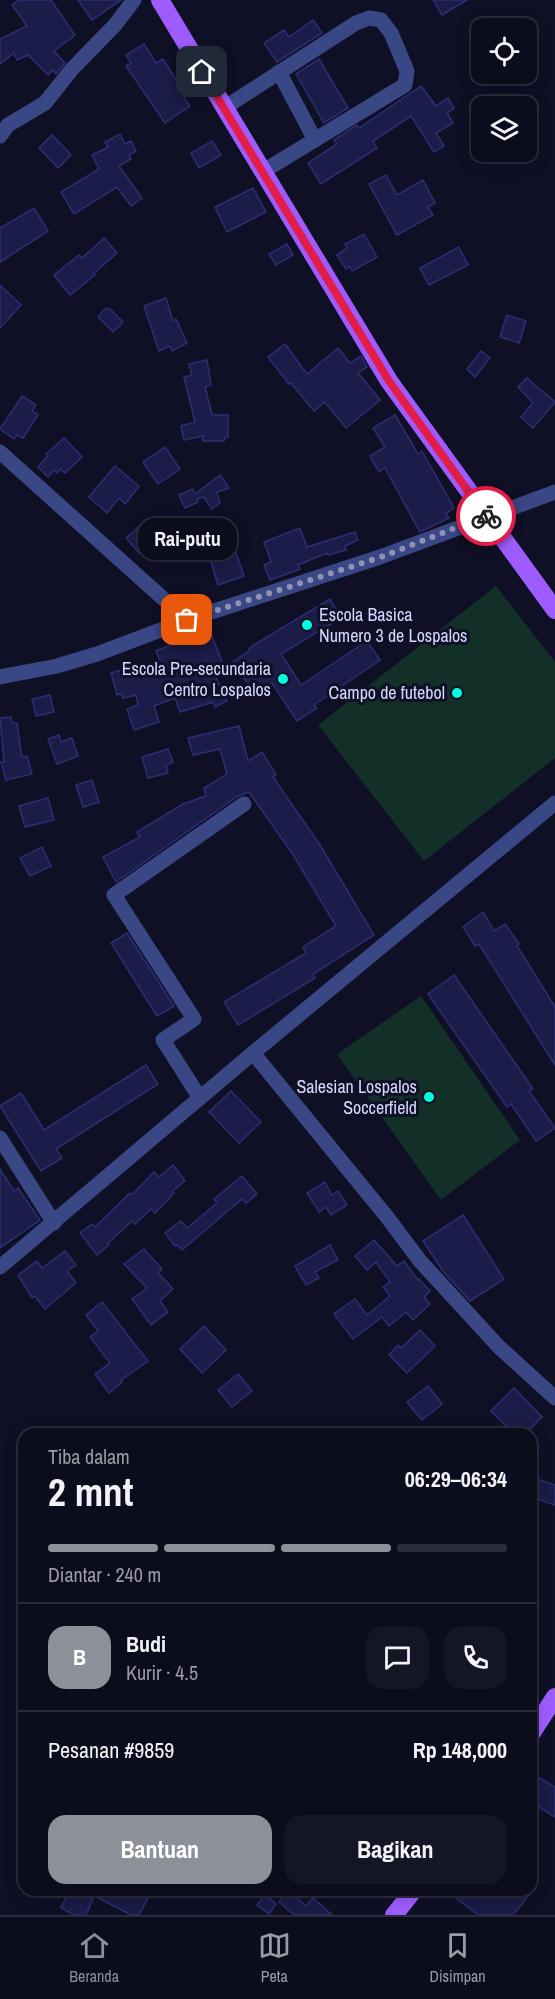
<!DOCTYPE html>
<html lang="id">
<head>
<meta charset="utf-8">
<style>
  body { margin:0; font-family:"Archivo Narrow",sans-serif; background:#141525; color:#f1f3f6; height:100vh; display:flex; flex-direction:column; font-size:22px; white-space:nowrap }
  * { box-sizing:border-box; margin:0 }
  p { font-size:20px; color:#9a9ba3 }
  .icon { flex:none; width:33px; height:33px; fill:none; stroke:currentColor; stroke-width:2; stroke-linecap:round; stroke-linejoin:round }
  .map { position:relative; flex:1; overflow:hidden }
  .panel { position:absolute; left:18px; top:1428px; width:519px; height:468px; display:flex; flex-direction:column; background:#0b0c1c; border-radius:18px; box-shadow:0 3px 15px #0003,0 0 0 2px #2b2c3b }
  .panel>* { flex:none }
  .fabs { position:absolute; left:471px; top:18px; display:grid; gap:12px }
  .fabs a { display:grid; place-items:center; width:66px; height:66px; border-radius:12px; background:#0b0c1c; box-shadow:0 3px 15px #0003,0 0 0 2px #2b2c3b; font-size:30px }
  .pin { position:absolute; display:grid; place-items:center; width:51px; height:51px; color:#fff; margin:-26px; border-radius:12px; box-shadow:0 3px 9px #0006 }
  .courier { position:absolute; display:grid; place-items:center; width:60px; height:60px; margin:-30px; border:4px solid #e11d48; border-radius:50%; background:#fff; color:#222; box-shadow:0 2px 8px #0007 }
  .bubble { position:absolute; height:42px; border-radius:18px; background:#0b0c1c; box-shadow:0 3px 15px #0003,0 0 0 2px #2b2c3b; font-size:20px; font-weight:700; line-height:42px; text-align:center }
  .headline em { font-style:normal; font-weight:700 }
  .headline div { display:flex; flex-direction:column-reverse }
  .headline { display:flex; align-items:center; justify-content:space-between; height:102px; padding:0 30px }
  h1 { font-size:39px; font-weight:700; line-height:45px }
  .bar { display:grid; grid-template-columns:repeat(4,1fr); gap:9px 6px; align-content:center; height:72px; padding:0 30px }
  .bar i { height:8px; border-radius:4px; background:#2b2c3b }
  .bar .current { background:#8c9099 }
  .bar p { grid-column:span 4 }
  .line { display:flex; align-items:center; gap:15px; padding:0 30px; border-top:2px solid #2b2c3b }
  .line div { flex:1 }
  .round { display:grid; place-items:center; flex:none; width:63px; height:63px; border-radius:18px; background:#141525 }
  .action { display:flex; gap:12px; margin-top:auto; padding:12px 30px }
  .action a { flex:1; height:69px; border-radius:18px; background:#8c9099; color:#fff; font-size:24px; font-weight:700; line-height:69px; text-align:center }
  .action a+a { background:#141525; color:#f1f3f6 }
  .tabs { display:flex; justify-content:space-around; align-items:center; height:84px; border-top:2px solid #2b2c3b; background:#0b0c1c; font-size:16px; color:#9a9ba3 }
  .tabs a { display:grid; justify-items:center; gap:3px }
  .tabs .current { color:#8c9099 }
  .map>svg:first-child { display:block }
  .green { fill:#123028 }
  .building { fill:#1b1c47; stroke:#2d2e73; stroke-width:1.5 }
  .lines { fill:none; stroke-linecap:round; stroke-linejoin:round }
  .minor { stroke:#3a4785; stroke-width:15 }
  .major { stroke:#9e5cfe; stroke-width:18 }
  .done { stroke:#8f92b3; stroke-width:6; stroke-dasharray:0 10.8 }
  .route { stroke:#e11d48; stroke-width:8 }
  .poi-dot { fill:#01fee0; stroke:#0f1026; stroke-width:2 }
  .labels { text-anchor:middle; stroke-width:6; stroke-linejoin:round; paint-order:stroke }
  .poi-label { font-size:18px; fill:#d4d8ff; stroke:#0f1026; text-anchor:end }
</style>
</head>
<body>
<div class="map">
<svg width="555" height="1915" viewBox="0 0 555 1915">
  <rect width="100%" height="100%" fill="#0f1026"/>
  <g class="green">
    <polygon points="496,586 555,662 555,758 424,861 318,725"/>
    <polygon points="421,996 520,1140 441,1200 337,1054"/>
  </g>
  <g class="building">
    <polygon points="19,0 51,0 75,35 54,51 65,63 56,74 53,70 48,75 28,55 17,60 14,53 0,64 0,39 27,26 12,5"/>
    <polygon points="78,0 121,0 92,20"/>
    <polygon points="433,0 467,0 442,15"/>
    <polygon points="313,20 322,33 277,62 264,43 284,30 289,37"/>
    <polygon points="144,44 156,63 163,59 184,92 182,94 190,106 165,123 126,66 131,63 126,55"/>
    <polygon points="319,59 348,108 324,123 296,74"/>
    <polygon points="421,86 436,106 448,98 454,108 447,113 453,123 436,133 444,146 434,152 411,116 373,141 377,148 321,184 308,163 337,144 334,140 357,125 359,128"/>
    <polygon points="120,134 125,144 131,141 136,151 129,155 131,159 119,166 142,198 131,206 117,187 74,214 61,192 99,169 92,155 108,147 105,142"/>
    <polygon points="52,135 71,155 58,168 39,148"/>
    <polygon points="212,141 221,155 199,168 191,153"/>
    <polygon points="386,175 397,195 423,180 435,203 428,207 433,215 397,235 369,184"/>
    <polygon points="253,188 266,212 227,232 215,207"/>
    <polygon points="34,208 48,231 0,262 0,228"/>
    <polygon points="364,234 377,257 352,271 349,266 346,269 337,255 347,248 345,244"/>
    <polygon points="104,238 117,253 94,273 95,275 70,295 54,275 79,255 82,258"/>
    <polygon points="287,244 293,255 276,265 269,254"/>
    <polygon points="459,247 468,265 429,285 420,268"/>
    <polygon points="0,285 21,305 0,328"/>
    <polygon points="166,298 173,321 176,319 187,343 172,351 170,346 159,351 144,306"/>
    <polygon points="105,309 110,309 123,322 113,332 98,317"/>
    <polygon points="507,315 526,321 519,343 500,337"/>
    <polygon points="285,344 307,374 338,348 350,363 361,356 367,367 358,373 380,400 346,428 325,402 314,411 291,383 289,384 268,357"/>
    <polygon points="481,351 490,358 475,377 467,369"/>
    <polygon points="207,360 211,385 205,387 212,415 228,415 228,437 225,437 224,441 203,441 203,436 184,440 181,426 195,422 184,377 192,375 189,364"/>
    <polygon points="527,378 555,402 533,428 521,417 533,403 518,387"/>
    <polygon points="22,396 36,405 32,411 38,415 23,438 17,435 14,439 0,429"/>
    <polygon points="395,415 418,454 422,451 454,508 446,513 449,518 420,532 385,468 379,472 370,456 385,447 373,428"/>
    <polygon points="64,438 82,457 65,473 61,469 57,473 54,470 48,477 38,467 48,456 46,454"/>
    <polygon points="165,447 180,469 158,484 143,462"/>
    <polygon points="115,466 139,486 125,504 119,498 107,513 89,497"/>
    <polygon points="220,475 229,488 217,492 220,503 212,509 204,497 197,499 198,502 185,508 179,495 193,489 195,494"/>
    <polygon points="144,522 158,538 140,554 126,538"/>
    <polygon points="300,528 307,547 355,532 358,540 345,546 346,550 328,555 327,553 298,565 300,569 270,580 264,565 271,562 264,542"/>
    <polygon points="235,550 244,576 218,585 210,558"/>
    <polygon points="330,599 341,618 281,654 301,685 367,641 380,660 314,705 317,708 297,721 272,683 255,695 233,662 250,650 249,649 252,646"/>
    <polygon points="209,629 224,666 213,671 227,701 215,707 213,702 180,712 175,698 154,706 159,722 134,730 127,709 138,705 136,695 123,698 121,693 117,695 111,673 135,666 137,670 160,661 156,651"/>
    <polygon points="50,695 54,712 36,716 32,699"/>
    <polygon points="11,717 12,723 17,723 22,757 27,756 32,774 6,780 1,762 4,762 0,718"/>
    <polygon points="239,726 248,761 262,752 276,775 273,777 320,845 374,935 313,974 315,978 238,1025 224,1002 306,953 303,947 336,926 292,853 249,792 238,796 116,882 103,857 140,837 137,832 183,804 206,796 204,788 227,774 220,749 193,755 188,738"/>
    <polygon points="59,735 61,742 72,738 78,756 57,764 48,739"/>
    <polygon points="168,749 173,762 166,765 168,773 148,778 142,757"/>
    <polygon points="92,780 99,802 83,807 76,785"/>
    <polygon points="48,798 54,820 25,827 19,806"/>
    <polygon points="42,847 51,866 30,876 20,858"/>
    <polygon points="483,912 494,931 505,924 519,944 517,946 555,1007 555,1065 479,944 475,946 463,927"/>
    <polygon points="127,933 174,1006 157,1016 111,943"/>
    <polygon points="454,975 533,1089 529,1091 555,1128 536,1141 511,1104 507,1107 428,994"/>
    <polygon points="146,1065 158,1084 56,1149 62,1158 41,1171 0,1106 21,1093 44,1130"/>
    <polygon points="231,1091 261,1122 239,1143 209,1112"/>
    <polygon points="173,1165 185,1181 173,1191 174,1193 155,1213 151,1209 135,1224 132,1221 108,1243 109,1245 97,1255 80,1233 92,1224 95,1227 130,1193 132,1195 154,1172 159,1177"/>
    <polygon points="0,1169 14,1191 18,1188 40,1220 0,1248"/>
    <polygon points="242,1176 257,1194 246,1203 242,1199 182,1250 177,1245 175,1246 165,1233 181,1221 187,1228 217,1203 214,1199"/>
    <polygon points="325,1182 332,1195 338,1191 347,1205 331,1215 326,1207 319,1212 307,1193"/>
    <polygon points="463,1215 504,1279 470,1301 443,1271 423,1241"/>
    <polygon points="374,1240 397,1266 404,1261 418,1280 419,1279 430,1291 424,1297 430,1304 413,1320 406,1312 389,1326 382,1317 353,1339 334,1314 355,1299 367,1315 390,1296 383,1287 390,1282 376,1262 367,1270 355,1256"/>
    <polygon points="330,1245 338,1260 315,1272 319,1278 306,1285 295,1266"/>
    <polygon points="144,1249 162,1269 158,1273 173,1289 160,1301 168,1312 151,1325 132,1299 147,1288 124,1264"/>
    <polygon points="65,1251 76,1265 67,1271 76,1283 45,1309 35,1296 32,1298 18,1275 37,1261 42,1268"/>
    <polygon points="102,1302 148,1361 121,1380 122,1382 109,1393 95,1374 110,1363 90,1337 98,1331 86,1315"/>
    <polygon points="204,1326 226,1350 202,1373 180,1349"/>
    <polygon points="420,1330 435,1346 407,1373 389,1355 398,1345 401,1348"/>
    <polygon points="238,1374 252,1391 232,1407 218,1390"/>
    <polygon points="428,1386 442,1404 422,1420 407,1402"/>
    <polygon points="514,1388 542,1417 525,1434 514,1434 491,1411"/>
    <polygon points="531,1477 555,1485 555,1505 531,1497"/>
    <polygon points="540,1778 555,1787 555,1817 531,1802 531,1793"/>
    <polygon points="70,1890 74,1890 93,1899 86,1915 74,1915 61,1908"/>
    <polygon points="83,1890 132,1890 148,1898 139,1915 131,1915"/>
    <polygon points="288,1890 306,1906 313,1898 332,1915 294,1915 279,1902"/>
    <polygon points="446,1890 533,1890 513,1915 478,1915"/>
    <polygon points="265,1895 276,1904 269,1914 257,1905"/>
  </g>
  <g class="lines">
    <g class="minor">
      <polyline points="279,72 315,140"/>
      <polyline points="224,108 356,23 369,18 381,20 391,33 407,71 405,85 262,172"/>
      <polyline points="0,136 8,125 45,103 72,69 115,25 134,0"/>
      <polyline points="0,452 187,620"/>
      <polyline points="0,677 57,666 97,654 187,620 380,557 555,492"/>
      <polyline points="253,1053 387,1217 420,1261 499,1347 555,1398"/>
      <polyline points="200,1098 163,1040 194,1019 114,895 244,804"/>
      <polyline points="0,1138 54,1223"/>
      <polyline points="0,1267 253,1053 555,803"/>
    </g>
    <g class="major">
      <polyline points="160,0 389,381 555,610"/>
      <polyline points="531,1734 555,1697"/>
      <polyline points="394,1915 414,1890"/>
    </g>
  </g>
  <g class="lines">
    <polyline class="done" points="187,620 381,557 486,516"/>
    <polyline class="route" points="202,72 389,381 486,516"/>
  </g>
  <g class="poi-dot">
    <circle cx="307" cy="625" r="6"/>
    <circle cx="283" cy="679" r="6"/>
    <circle cx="457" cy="693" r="6"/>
    <circle cx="429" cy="1097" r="6"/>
  </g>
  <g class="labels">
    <g class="poi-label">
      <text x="319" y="621" text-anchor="start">Escola Basica<tspan x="319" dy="21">Numero 3 de Lospalos</tspan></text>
      <text x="271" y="675">Escola Pre-secundaria<tspan x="271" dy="21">Centro Lospalos</tspan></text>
      <text x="445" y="699">Campo de futebol</text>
      <text x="417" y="1093">Salesian Lospalos<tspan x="417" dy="21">Soccerfield</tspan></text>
    </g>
  </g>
</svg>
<div class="fabs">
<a><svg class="icon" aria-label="locate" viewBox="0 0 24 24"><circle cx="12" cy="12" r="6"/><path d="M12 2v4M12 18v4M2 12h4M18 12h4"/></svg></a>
<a><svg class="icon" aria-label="layers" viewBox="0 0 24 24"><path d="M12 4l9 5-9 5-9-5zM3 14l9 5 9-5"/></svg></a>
</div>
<div class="pin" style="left:187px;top:620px;background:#ea580c"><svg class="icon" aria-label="bag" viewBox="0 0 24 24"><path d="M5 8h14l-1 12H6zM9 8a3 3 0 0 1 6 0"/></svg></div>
<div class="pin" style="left:202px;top:72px;background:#1f2937"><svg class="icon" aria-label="home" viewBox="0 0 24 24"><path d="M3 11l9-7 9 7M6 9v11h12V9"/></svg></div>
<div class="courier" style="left:486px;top:516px"><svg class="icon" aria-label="bike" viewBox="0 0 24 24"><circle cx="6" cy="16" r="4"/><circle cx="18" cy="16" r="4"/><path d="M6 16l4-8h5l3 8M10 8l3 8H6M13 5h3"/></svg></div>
<div class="bubble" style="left:138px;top:518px;width:99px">Rai-putu</div>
<section class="panel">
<div class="headline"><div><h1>2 mnt</h1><p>Tiba dalam</p></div><em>06:29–06:34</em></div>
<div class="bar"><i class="current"></i><i class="current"></i><i class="current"></i><i></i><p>Diantar · 240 m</p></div>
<div class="line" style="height:108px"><b class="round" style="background:#8c9099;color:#fff">B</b><div><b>Budi</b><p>Kurir · 4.5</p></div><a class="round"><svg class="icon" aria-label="chat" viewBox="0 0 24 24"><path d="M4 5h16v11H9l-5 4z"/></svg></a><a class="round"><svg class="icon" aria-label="phone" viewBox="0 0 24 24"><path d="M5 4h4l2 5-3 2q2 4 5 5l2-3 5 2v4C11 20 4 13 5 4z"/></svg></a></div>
<div class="line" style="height:78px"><div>Pesanan #9859</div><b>Rp 148,000</b></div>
<div class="action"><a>Bantuan</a><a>Bagikan</a></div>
</section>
</div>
<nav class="tabs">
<a class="current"><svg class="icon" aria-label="home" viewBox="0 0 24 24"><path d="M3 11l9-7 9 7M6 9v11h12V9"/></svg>Beranda</a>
<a><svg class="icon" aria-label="map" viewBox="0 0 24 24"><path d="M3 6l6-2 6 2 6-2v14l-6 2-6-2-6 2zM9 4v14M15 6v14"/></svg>Peta</a>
<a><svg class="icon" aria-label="saved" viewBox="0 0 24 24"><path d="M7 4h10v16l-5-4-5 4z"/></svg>Disimpan</a>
</nav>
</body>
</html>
